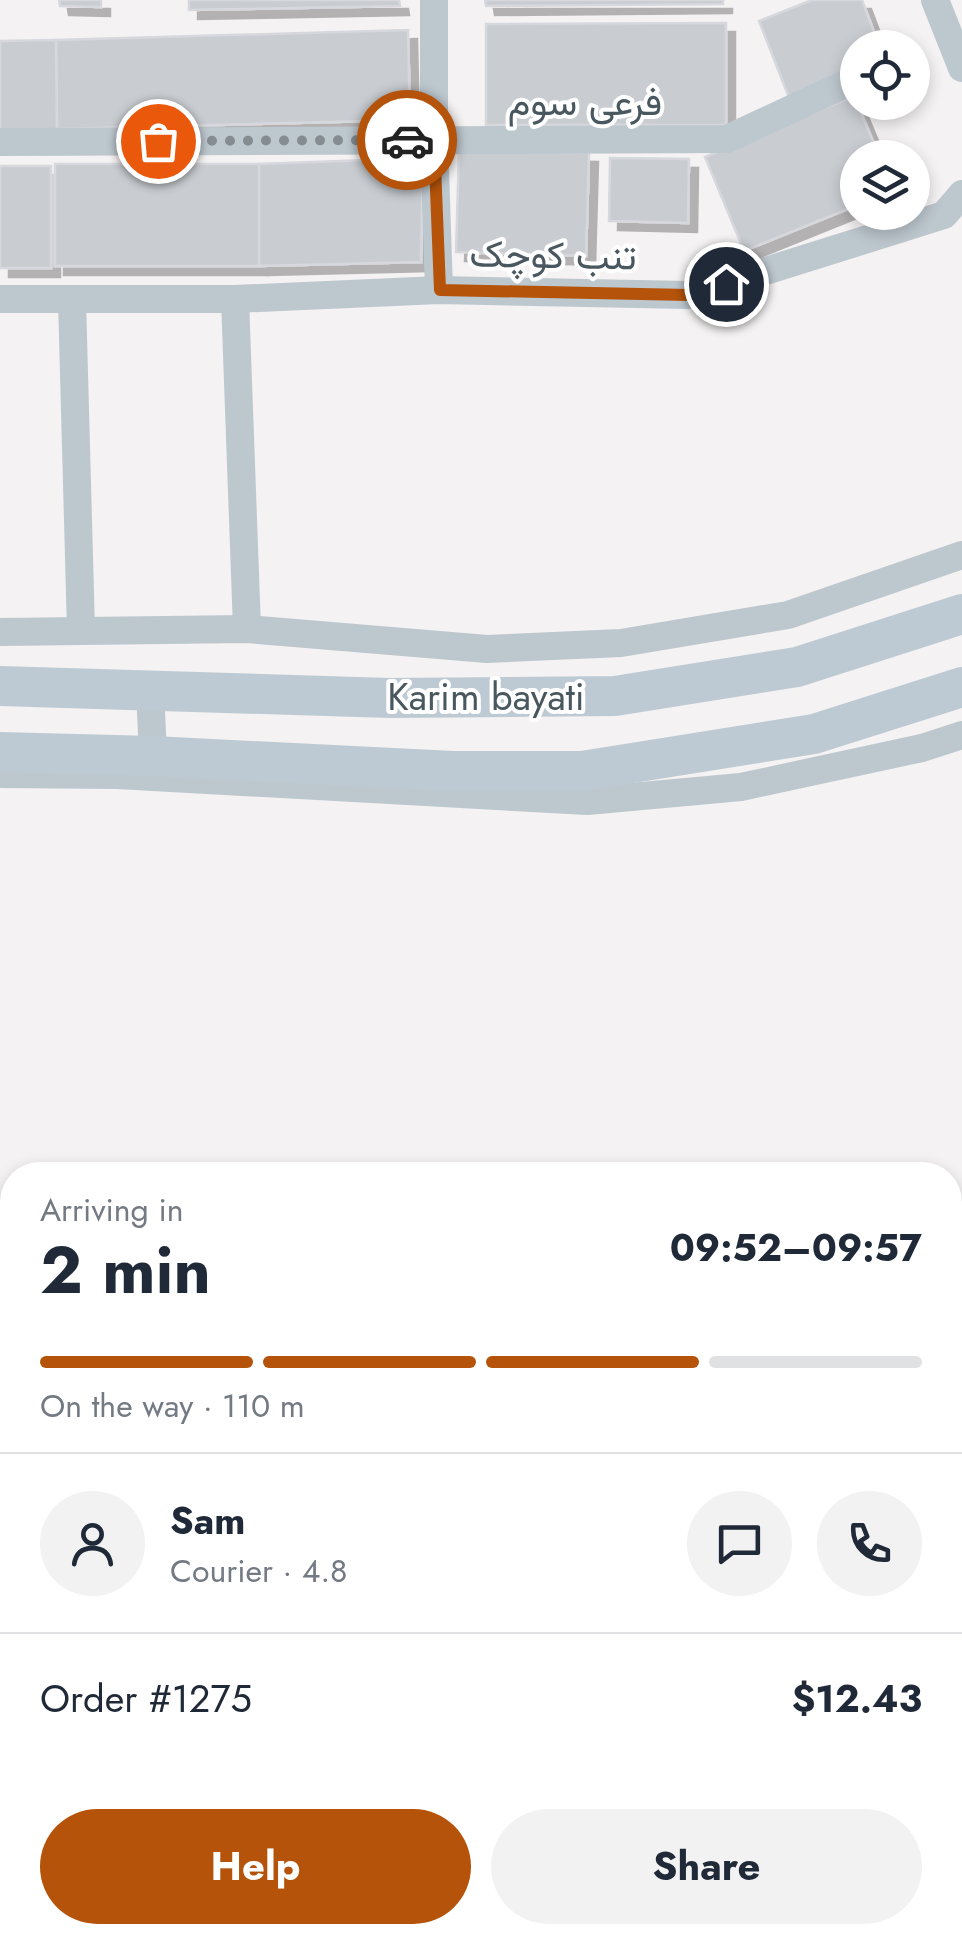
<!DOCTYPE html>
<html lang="en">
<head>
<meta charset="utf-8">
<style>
  body { margin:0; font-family:Jost,Vazirmatn,sans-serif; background:#f2f2f3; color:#1f2937; height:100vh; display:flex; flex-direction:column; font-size:38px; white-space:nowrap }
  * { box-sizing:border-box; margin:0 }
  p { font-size:32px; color:#747a83 }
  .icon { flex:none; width:55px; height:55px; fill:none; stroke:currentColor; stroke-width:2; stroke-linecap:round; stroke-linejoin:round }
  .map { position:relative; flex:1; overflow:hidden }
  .sheet { position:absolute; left:0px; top:1162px; width:962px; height:782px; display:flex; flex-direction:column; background:#fff; border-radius:40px 40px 0 0; box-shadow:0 5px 15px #0003 }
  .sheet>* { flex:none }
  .buttons { position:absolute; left:840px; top:30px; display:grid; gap:20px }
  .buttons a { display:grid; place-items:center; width:90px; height:90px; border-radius:50%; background:#fff; box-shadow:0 5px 15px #0003; font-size:50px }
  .pin { position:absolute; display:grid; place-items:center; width:85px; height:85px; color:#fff; margin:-42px; border:5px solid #fff; border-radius:50%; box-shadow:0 2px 10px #0007 }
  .courier { position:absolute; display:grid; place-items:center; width:100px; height:100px; margin:-50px; border:8px solid #b45309; border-radius:50%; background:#fff; color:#222; box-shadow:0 2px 12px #0007 }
  .summary em { font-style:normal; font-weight:700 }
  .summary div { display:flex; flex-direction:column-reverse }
  .summary { display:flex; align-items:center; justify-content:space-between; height:170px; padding:0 40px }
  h1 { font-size:65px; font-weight:700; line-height:75px }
  .bar { display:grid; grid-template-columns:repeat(4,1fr); gap:15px 10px; align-content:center; height:120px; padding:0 40px }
  .bar i { height:12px; border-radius:8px; background:#e0e1e3 }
  .bar .active { background:#b45309 }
  .bar p { grid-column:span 4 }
  .line { display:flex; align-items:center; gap:25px; padding:0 40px; border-top:2px solid #e0e1e3 }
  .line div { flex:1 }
  .round { display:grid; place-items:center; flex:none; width:105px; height:105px; border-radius:52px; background:#f2f2f3 }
  .primary-button { display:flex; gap:20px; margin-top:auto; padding:20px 40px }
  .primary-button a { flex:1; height:115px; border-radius:60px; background:#b45309; color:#fff; font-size:40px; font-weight:700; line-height:115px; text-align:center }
  .primary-button a+a { background:#f2f2f3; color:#1f2937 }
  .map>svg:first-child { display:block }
  .building { fill:#c9cdd1; stroke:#d6d8dd; stroke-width:2.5; filter:url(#shadow) }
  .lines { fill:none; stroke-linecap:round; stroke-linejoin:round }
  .minor { stroke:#bdc7ce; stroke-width:28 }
  .secondary { stroke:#becad3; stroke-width:40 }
  .done { stroke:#858d92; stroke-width:10; stroke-dasharray:0 18 }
  .route { stroke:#b45309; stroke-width:12 }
  .labels { text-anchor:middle; stroke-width:8; stroke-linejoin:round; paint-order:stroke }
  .street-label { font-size:38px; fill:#49575f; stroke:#fff }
</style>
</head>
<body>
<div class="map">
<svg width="962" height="1944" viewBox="0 0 962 1944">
  <defs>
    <filter id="shadow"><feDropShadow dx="9" dy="9" stdDeviation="0" flood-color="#0004"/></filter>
  </defs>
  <rect width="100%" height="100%" fill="#f4f2f2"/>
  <g class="building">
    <polygon points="59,0 101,0 101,7 60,6"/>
    <polygon points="189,0 399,0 400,6 189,10"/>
    <polygon points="485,0 723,0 723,4 486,6"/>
    <polygon points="812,0 862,0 880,48 858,48 858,77 791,103 759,21"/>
    <polygon points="726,23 726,125 486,125 486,24"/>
    <polygon points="408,30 410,120 57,129 56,40"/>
    <polygon points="56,40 57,129 0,130 0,41"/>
    <polygon points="854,96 880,158 858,158 858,205 744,251 705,157"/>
    <polygon points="459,150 589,153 586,256 456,252"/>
    <polygon points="423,158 421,262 259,266 259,164"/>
    <polygon points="610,158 689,159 688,223 609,221"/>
    <rect x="55" y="164" width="204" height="102"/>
    <rect x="0" y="166" width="51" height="102"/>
  </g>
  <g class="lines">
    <g class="minor">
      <polyline points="434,0 434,140 439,290"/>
      <polyline points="935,0 962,68"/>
      <polyline points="0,142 727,139 858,78"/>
      <polyline points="0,299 235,299 439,290 689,295 944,215 962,194"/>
      <polyline points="235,299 247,629"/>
      <polyline points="72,300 81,630"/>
      <polyline points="0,632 247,629 487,649 621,643 788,615 962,555"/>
      <polyline points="150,690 153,756"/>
      <polyline points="0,774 117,775 587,801 741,787 922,748 962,735"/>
      <polyline points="0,1246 12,1254"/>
      <polyline points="0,1573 12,1590"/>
      <polyline points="0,1684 12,1695"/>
    </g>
    <g class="secondary">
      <polyline points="0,686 390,698 615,696 797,667 962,614"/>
      <polyline points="0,752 153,756 453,771 582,771 814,734 962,687"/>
    </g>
  </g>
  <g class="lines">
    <polyline class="done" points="158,141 407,140"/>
    <polyline class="route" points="407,140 434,140 440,290 689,295 726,284"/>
  </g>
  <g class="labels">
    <g class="street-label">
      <text x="585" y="115">فرعی سوم</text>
      <text transform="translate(553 255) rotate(1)" y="13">تنب کوچک</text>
      <text x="486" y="710">Karim bayati</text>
    </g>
  </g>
</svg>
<div class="buttons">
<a><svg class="icon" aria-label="locate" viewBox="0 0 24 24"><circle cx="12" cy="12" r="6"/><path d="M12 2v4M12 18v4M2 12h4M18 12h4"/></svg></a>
<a><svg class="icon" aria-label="layers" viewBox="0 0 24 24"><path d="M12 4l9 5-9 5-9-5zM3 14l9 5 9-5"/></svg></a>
</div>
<div class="pin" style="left:158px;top:141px;background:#ea580c"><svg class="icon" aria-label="bag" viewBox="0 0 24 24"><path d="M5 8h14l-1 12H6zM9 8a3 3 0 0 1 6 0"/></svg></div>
<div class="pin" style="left:726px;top:284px;background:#1f2937"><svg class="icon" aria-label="home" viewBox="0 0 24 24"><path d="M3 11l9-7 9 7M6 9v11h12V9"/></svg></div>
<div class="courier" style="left:407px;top:140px"><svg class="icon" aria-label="car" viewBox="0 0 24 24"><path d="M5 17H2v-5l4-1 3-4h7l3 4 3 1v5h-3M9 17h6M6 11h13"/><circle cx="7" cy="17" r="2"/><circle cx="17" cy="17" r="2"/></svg></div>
<section class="sheet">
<div class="summary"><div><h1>2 min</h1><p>Arriving in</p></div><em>09:52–09:57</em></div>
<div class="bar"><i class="active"></i><i class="active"></i><i class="active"></i><i></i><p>On the way · 110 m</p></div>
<div class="line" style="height:180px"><a class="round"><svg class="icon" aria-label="person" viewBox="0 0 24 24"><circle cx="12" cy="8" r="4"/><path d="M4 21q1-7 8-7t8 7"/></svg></a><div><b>Sam</b><p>Courier · 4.8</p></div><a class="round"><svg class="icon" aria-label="chat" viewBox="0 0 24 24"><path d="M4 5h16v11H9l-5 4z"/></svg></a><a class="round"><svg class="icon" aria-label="phone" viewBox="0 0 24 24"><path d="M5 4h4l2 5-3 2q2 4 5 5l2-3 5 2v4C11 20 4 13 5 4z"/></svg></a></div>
<div class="line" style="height:130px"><div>Order #1275</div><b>$12.43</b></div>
<div class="primary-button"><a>Help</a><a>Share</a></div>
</section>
</div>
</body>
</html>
